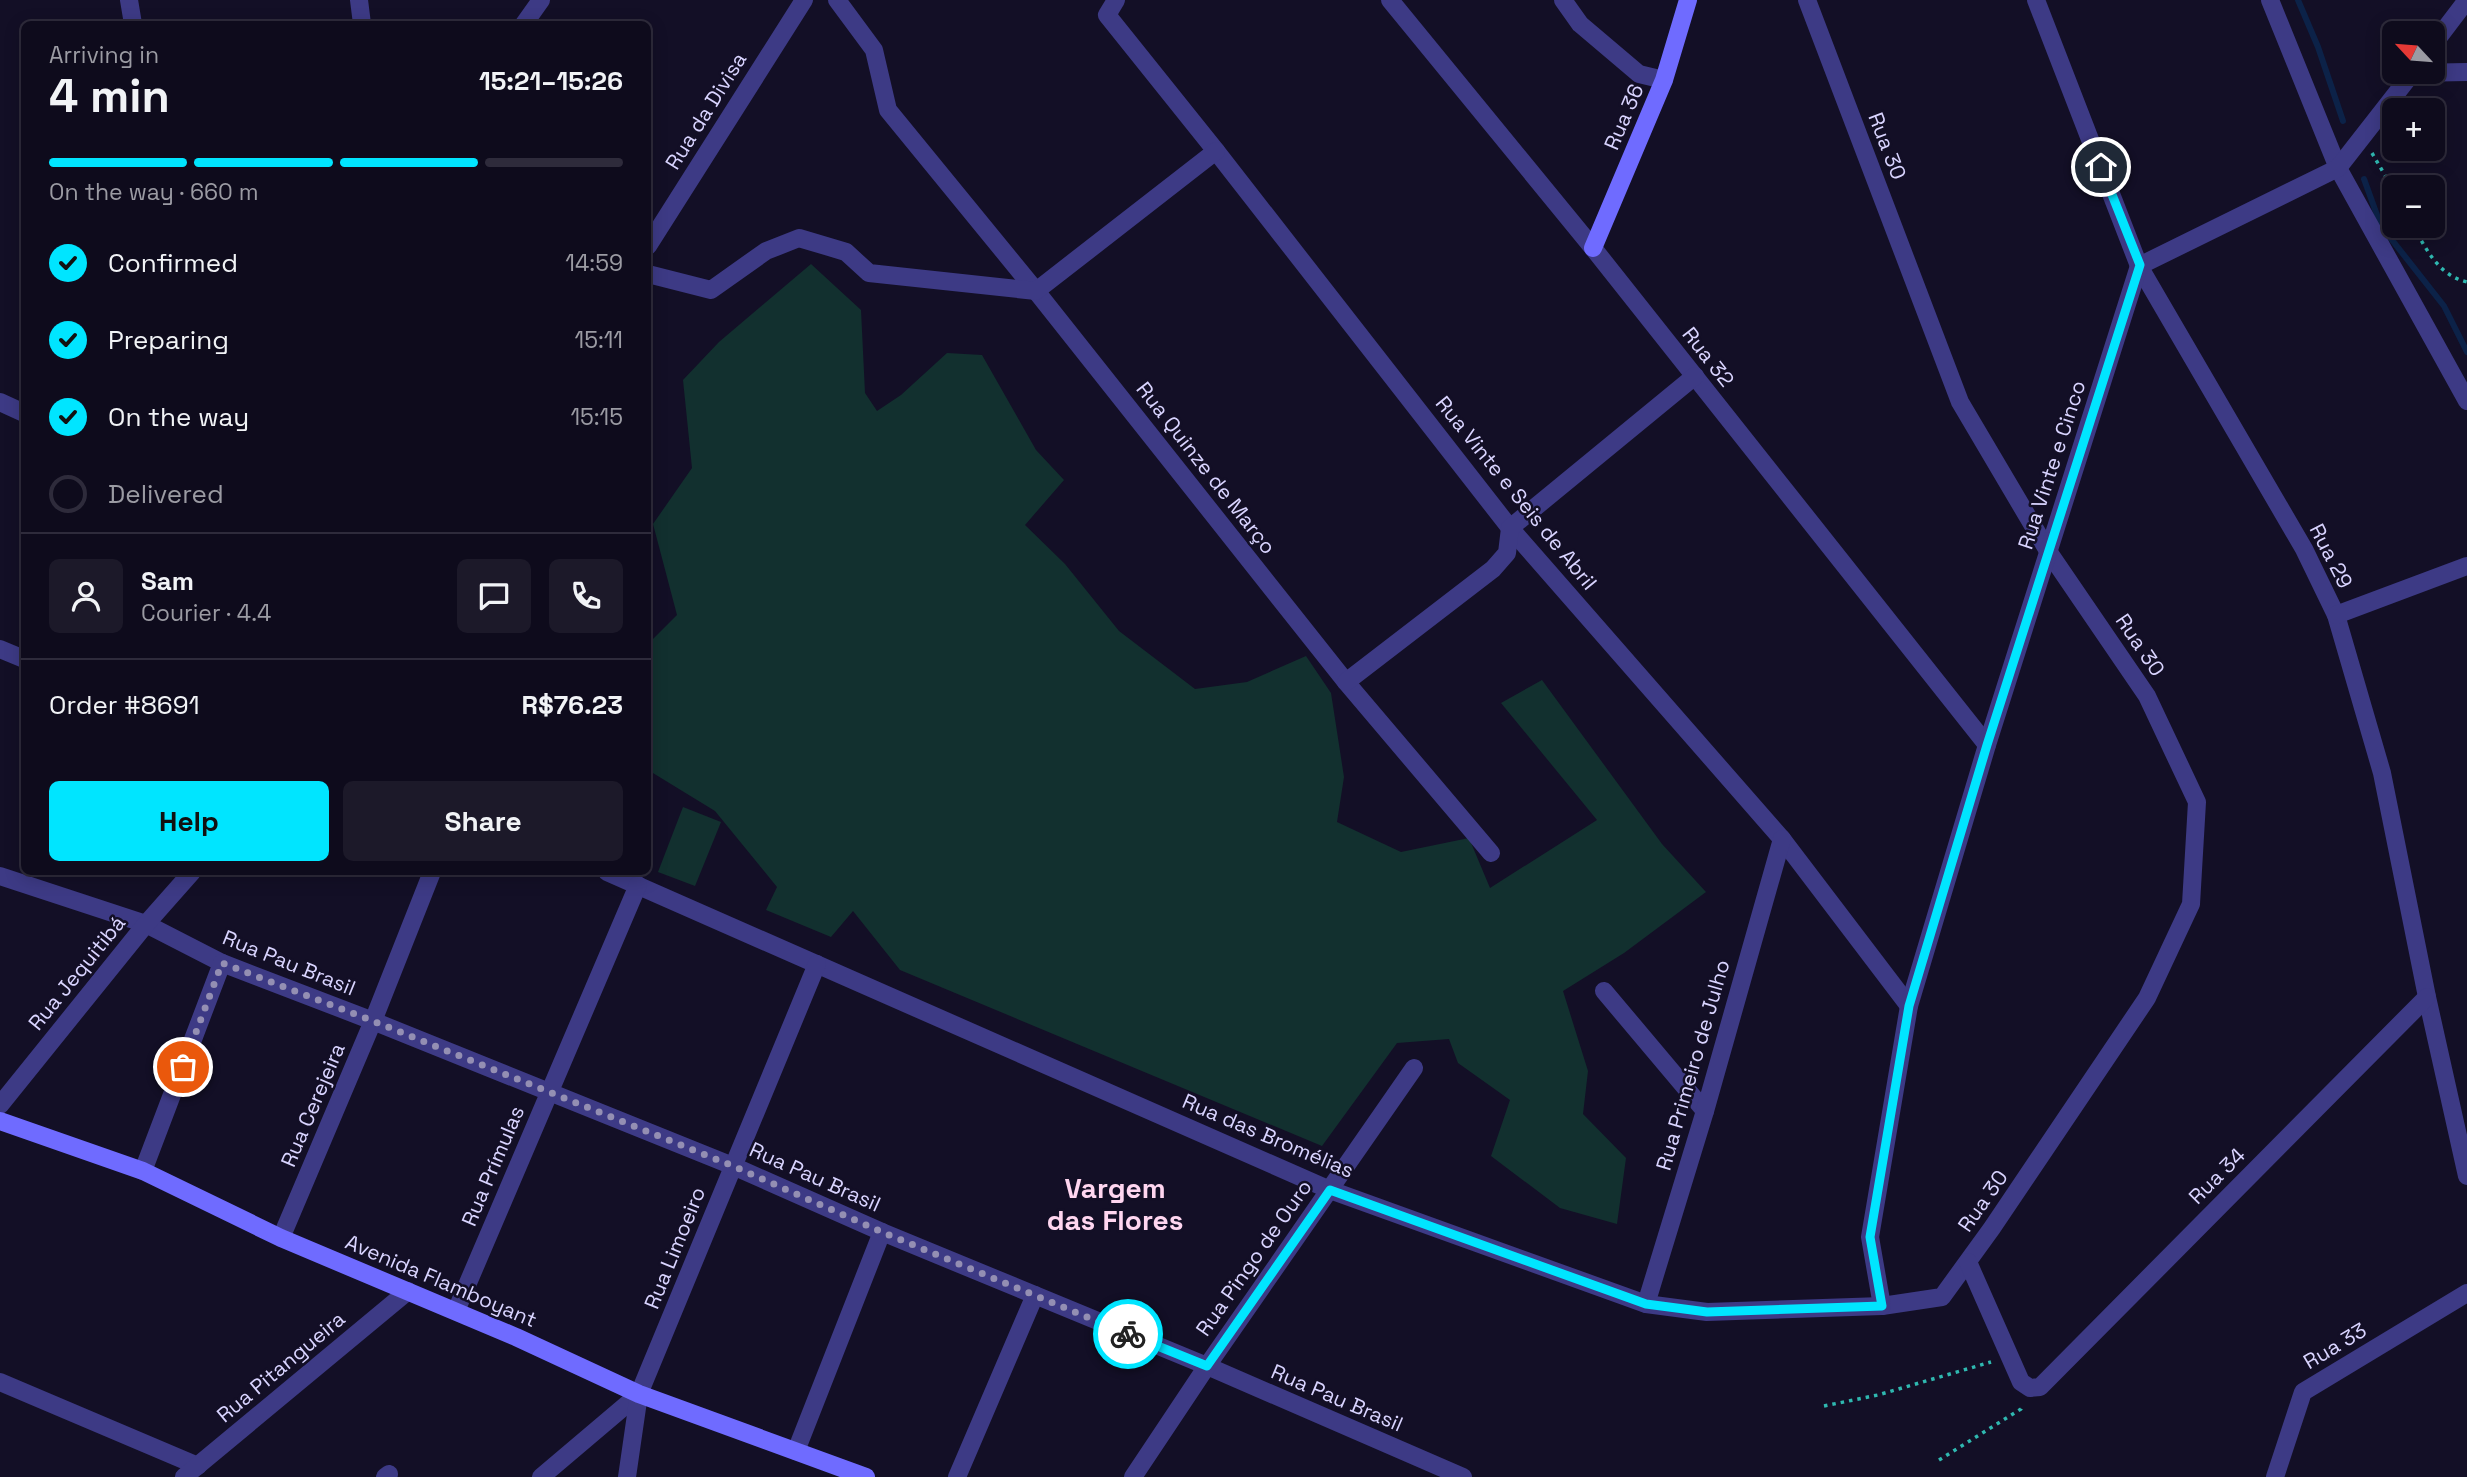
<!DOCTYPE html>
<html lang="en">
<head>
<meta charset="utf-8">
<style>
  body { margin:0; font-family:"Space Grotesk",sans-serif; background:#1c1929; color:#f1f3f6; height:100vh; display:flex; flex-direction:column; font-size:26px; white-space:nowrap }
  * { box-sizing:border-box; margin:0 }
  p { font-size:23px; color:#9b9ba3 }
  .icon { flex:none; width:38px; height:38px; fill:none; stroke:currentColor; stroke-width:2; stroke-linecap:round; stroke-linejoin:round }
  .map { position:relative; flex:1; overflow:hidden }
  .panel { position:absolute; left:21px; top:21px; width:630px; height:854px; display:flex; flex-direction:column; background:#0e0b1c; border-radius:10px; box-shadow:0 4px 18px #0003,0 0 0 2px #2e2b3b }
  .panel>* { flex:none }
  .needle { width:46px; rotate:296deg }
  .fabs { position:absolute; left:2382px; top:21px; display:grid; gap:14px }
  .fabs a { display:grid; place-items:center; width:63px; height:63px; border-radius:10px; background:#0e0b1c; box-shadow:0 4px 18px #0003,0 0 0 2px #2e2b3b; font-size:35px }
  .pin { position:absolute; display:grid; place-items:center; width:60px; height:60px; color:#fff; margin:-30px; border:4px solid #fff; border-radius:50%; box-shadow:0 2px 7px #0007 }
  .courier { position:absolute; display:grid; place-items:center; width:70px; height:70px; margin:-35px; border:5px solid #00e5ff; border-radius:50%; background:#fff; color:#222; box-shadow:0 2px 9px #0007 }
  .overview em { font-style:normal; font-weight:600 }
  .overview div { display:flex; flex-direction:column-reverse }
  .overview { display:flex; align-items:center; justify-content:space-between; height:119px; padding:0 28px }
  h1 { font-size:46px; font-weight:600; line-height:52px }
  .bar { display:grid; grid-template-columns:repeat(4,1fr); gap:10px 7px; align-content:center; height:84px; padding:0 28px }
  .bar i { height:9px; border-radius:5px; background:#2e2b3b }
  .bar .current { background:#00e5ff }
  .bar p { grid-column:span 4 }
  .line { display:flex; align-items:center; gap:18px; padding:0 28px; border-top:2px solid #2e2b3b }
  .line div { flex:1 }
  .round { display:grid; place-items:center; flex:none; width:74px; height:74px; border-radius:10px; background:#1c1929 }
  ol { padding:0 28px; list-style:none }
  li { display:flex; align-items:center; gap:21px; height:77px }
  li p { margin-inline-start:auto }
  li .icon { padding:7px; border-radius:50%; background:#00e5ff; color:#111; stroke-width:4 }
  li:last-child { color:#9b9ba3 }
  li i { width:38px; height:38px; border:4px solid #2e2b3b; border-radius:50% }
  .action { display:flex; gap:14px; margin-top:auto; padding:14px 28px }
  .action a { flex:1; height:80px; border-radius:10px; background:#00e5ff; color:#111; font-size:28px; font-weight:600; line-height:80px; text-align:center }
  .action a+a { background:#1c1929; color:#f1f3f6 }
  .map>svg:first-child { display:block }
  .green { fill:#12302f }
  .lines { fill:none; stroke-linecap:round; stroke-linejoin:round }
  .stream { stroke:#0c2248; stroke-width:6 }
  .path { stroke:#2fb8b0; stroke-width:3.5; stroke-dasharray:3.5 5; stroke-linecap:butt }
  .street { stroke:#3d3a85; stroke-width:18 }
  .secondary { stroke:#6f6bff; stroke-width:18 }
  .done { stroke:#948fb3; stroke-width:7; stroke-dasharray:0 12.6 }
  .route { stroke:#00e5ff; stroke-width:9 }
  .labels { text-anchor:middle; stroke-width:5; stroke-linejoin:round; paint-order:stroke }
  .street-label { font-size:21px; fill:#d9d4ff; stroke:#130f26 }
  .district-label { font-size:28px; font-weight:bold; fill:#ffd6f0; stroke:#130f26 }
</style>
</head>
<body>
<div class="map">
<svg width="2467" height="1477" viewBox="0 0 2467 1477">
  <rect width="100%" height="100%" fill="#130f26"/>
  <g class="green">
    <polygon points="811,264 861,310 865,393 877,411 901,395 947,353 982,355 1036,450 1064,480 1025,525 1065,564 1119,631 1195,689 1247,682 1306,656 1331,693 1344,777 1337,822 1401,852 1469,838 1490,888 1597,820 1501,703 1542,680 1662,844 1706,892 1624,953 1563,991 1588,1071 1583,1114 1626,1158 1617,1224 1560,1208 1491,1156 1510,1100 1458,1063 1449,1039 1397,1043 1322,1146 900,970 853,911 831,937 766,910 777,887 715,811 648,770 648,644 677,615 653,524 692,468 683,380 719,342"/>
    <polygon points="683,807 721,822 695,886 658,872"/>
  </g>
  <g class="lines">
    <g class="stream">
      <polyline points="2298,0 2318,47 2343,121"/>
      <polyline points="2364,179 2381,226 2444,306 2467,352"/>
    </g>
    <g class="path">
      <polyline points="2372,153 2394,191"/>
      <path d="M 2413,226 C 2427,250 2438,275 2467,282"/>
      <polyline points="1824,1406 1878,1395 1991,1362"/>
      <polyline points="1939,1460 2021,1409 2022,1406"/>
    </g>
    <g class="street">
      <polyline points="129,0 133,24"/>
      <polyline points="359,0 362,24"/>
      <polyline points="837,0 874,50 888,110 1036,291 1346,682 1491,853"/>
      <polyline points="1116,0 1107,15 1216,151 1510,528 1782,839 1909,1006"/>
      <polyline points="1390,0 1593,248 1987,745"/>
      <polyline points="1563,0 1580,24 1639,74 1664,80"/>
      <polyline points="2036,0 2139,266 2304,549 2336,615 2382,773 2427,997 2467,1176"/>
      <polyline points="2270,0 2338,168 2467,401"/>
      <polyline points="524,24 541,0"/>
      <polyline points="2432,46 2467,0"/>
      <polyline points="2412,73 2467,72"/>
      <polyline points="648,246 804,0"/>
      <polyline points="648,274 711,290 766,251 799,238 846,252 869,273 1036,291 1216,151"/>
      <polyline points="0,402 24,413"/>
      <polyline points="2336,615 2467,566"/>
      <polyline points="0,649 24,659"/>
      <polyline points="1346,682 1493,569 1507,553 1510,528 1695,376"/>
      <polyline points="607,872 1330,1190 1646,1304 1707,1312 1882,1306 1942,1297 1992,1228 2147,998 2191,904 2197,802 2147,696 2048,551 1960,402 1807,0"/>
      <polyline points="0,876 146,924 222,963 373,1021 733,1166 882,1232 1207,1366 1463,1477"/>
      <polyline points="1604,991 1705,1111"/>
      <polyline points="0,1105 146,924 192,872"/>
      <polyline points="143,1171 222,963"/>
      <polyline points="281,1238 373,1021 432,872"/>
      <polyline points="1968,1262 2021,1382 2030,1388 2040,1387 2427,997"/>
      <polyline points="1646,1304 1705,1111 1782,839"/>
      <polyline points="1882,1306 1870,1237 1909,1006 1987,745 2139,266 2338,168 2413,72"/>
      <polyline points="456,1311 638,885"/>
      <polyline points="0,1382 198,1466"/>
      <polyline points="796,1451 882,1232"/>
      <polyline points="184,1477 408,1291"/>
      <polyline points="385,1477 389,1474"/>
      <polyline points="541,1477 639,1394"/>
      <polyline points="627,1477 639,1394 817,964"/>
      <polyline points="957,1477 1035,1295"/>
      <polyline points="1133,1477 1207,1366 1414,1068"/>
      <polyline points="2275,1477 2303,1392 2467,1293"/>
    </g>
    <g class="secondary">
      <polyline points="1593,248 1664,80 1688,0"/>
      <polyline points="0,1121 143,1171 281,1238 516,1337 639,1394 866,1477"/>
    </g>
  </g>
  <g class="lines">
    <polyline class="done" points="183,1067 222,963 373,1021 733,1166 882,1232 1128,1334"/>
    <polyline class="route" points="1128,1334 1207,1366 1330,1190 1646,1304 1707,1312 1882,1306 1870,1237 1909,1006 1987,745 2140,265 2101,167"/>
  </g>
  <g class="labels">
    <g class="street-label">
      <text transform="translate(706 111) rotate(-58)" y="7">Rua da Divisa</text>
      <text transform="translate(1624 117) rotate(-67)" y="7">Rua 36</text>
      <text transform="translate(1887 146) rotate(69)" y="7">Rua 30</text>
      <text transform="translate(1708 357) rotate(52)" y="7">Rua 32</text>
      <text transform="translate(2052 465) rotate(-72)" y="7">Rua Vinte e Cinco</text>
      <text transform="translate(1206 468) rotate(52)" y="7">Rua Quinze de Março</text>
      <text transform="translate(1516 493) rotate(51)" y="7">Rua Vinte e Seis de Abril</text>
      <text transform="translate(2331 556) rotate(63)" y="7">Rua 29</text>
      <text transform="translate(2140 645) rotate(56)" y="7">Rua 30</text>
      <text transform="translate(289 963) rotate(22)" y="7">Rua Pau Brasil</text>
      <text transform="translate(77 973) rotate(-51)" y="7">Rua Jequitibá</text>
      <text transform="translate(1693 1065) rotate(-74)" y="7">Rua Primeiro de Julho</text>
      <text transform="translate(313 1105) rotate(-67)" y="7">Rua Cerejeira</text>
      <text transform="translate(1268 1136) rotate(23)" y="7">Rua das Bromélias</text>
      <text transform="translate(493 1166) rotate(-67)" y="7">Rua Prímulas</text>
      <text transform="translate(2217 1176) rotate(-45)" y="7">Rua 34</text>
      <text transform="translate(815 1177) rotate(24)" y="7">Rua Pau Brasil</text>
      <text transform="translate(1983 1201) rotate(-55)" y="7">Rua 30</text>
      <text transform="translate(675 1248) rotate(-68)" y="7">Rua Limoeiro</text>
      <text transform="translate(1254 1258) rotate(-55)" y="7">Rua Pingo de Ouro</text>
      <text transform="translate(441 1281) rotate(23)" y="7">Avenida Flamboyant</text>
      <text transform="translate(2335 1346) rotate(-31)" y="7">Rua 33</text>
      <text transform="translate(281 1367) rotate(-40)" y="7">Rua Pitangueira</text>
      <text transform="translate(1337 1398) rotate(23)" y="7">Rua Pau Brasil</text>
    </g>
    <g class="district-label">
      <text x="1115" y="1198">Vargem<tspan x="1115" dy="32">das Flores</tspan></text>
    </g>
  </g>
</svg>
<div class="fabs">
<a><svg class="needle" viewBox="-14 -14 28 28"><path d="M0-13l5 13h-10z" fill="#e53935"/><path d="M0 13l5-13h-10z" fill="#9b9ba3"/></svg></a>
<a>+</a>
<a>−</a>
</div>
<div class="pin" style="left:183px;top:1067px;background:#ea580c"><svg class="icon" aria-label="bag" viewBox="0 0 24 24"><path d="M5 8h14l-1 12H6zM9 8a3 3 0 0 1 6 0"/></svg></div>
<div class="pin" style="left:2101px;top:167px;background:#1f2937"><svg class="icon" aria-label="home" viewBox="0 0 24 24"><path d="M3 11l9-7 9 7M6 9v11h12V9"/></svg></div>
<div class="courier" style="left:1128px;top:1334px"><svg class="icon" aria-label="bike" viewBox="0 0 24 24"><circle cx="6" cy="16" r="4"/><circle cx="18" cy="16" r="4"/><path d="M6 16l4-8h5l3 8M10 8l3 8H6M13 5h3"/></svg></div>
<section class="panel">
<div class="overview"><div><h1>4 min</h1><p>Arriving in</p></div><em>15:21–15:26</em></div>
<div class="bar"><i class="current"></i><i class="current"></i><i class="current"></i><i></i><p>On the way · 660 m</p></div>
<ol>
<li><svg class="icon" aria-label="check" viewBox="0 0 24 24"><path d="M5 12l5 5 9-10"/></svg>Confirmed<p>14:59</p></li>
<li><svg class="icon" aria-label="check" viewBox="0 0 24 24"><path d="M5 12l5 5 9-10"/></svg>Preparing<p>15:11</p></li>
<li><svg class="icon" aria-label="check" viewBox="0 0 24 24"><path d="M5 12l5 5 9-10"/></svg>On the way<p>15:15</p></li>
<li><i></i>Delivered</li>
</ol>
<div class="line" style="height:126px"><a class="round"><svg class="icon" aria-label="person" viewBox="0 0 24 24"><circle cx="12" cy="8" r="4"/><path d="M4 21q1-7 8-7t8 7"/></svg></a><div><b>Sam</b><p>Courier · 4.4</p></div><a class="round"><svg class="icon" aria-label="chat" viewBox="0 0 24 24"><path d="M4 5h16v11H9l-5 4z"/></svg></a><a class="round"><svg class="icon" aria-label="phone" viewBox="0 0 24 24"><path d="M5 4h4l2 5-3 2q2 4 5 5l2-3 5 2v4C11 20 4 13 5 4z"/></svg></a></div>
<div class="line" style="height:91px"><div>Order #8691</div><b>R$76.23</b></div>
<div class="action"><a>Help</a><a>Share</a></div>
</section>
</div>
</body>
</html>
